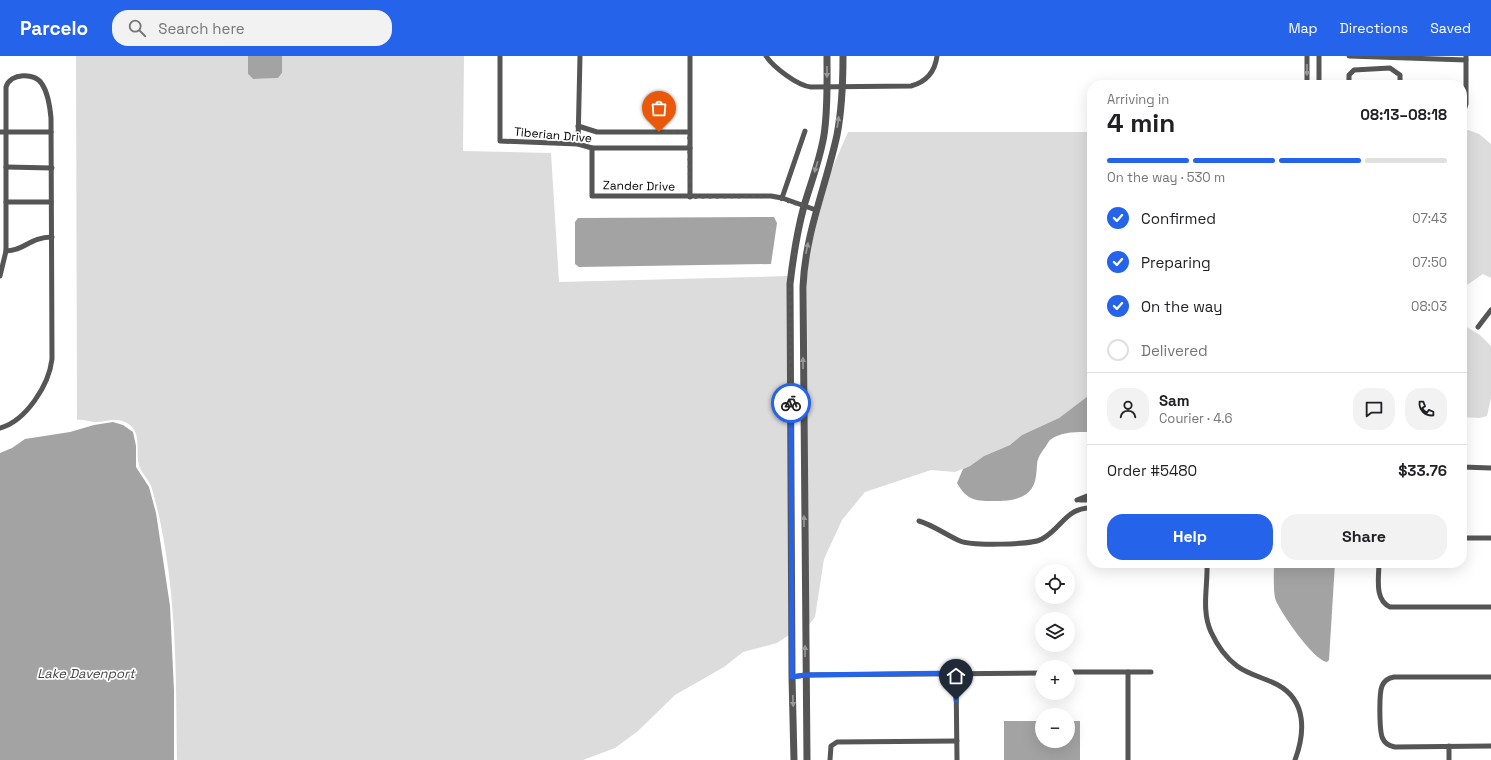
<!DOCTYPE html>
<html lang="en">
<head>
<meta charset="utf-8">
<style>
  body { margin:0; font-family:"Space Grotesk",sans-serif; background:#f2f2f2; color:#202124; height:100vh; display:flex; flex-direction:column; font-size:15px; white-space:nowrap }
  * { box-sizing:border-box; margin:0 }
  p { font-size:13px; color:#757577 }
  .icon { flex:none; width:22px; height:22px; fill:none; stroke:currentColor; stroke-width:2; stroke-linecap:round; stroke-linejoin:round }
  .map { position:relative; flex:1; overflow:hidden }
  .panel { position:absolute; left:1087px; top:24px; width:380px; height:488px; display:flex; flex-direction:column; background:#fff; border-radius:16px; box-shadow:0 4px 16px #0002 }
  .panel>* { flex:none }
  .tools { position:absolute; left:1035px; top:508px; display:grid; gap:8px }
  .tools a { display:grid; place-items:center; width:40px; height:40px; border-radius:50%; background:#fff; box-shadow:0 4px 16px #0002; font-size:20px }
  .pin { position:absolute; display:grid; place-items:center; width:34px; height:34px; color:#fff; margin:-41px -17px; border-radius:50% 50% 50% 0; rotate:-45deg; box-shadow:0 0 4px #0007 }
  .pin .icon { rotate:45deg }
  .courier { position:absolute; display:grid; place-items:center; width:40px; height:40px; margin:-20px; border:3px solid #2563eb; border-radius:50%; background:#fff; color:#222; box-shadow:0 1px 5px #0007 }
  .summary em { font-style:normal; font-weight:700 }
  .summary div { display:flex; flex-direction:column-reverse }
  .summary { display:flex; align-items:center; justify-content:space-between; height:68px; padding:0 20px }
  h1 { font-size:26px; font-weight:700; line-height:30px }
  .bar { display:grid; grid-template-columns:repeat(4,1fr); gap:6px 4px; align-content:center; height:48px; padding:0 20px }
  .bar i { height:5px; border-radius:3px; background:#e0e0e0 }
  .bar .active { background:#2563eb }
  .bar p { grid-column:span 4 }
  .line { display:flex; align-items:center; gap:10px; padding:0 20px; border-top:1px solid #e0e0e0 }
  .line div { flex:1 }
  .round { display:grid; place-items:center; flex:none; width:42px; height:42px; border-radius:16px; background:#f2f2f2 }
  ol { padding:0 20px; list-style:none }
  li { display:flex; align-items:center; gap:12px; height:44px }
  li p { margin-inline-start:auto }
  li .icon { padding:4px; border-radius:50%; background:#2563eb; color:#fff; stroke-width:4 }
  li:last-child { color:#757577 }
  li i { width:22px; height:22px; border:2px solid #e0e0e0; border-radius:50% }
  .action { display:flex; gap:8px; margin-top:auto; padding:8px 20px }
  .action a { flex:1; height:46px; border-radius:16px; background:#2563eb; color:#fff; font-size:16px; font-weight:700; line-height:46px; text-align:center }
  .action a+a { background:#f2f2f2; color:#202124 }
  header { display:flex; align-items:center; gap:24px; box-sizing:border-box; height:56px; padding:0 20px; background:#2563eb; color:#fff }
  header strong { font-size:19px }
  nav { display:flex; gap:22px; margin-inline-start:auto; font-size:14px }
  .search { width:280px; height:36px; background:#f2f2f2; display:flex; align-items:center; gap:10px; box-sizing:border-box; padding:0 14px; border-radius:16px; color:#757577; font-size:15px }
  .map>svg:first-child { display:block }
  .green { fill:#dcdcdc }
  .water { fill:#a3a3a3 }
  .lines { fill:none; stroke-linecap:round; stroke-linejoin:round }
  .minor { stroke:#555; stroke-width:5 }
  .tertiary { stroke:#555; stroke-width:7 }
  .oneway { fill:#999 }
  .done { stroke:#595959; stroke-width:4; stroke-dasharray:0 7.2 }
  .route { stroke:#2563eb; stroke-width:5 }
  .labels { text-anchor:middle; stroke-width:3.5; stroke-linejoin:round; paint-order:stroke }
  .street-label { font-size:12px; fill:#000; stroke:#fff }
  .water-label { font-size:13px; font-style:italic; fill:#444; stroke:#fff }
</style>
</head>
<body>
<header>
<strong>Parcelo</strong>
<div class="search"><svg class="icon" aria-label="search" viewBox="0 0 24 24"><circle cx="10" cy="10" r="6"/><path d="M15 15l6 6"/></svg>Search here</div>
<nav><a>Map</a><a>Directions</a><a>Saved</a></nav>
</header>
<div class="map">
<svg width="1491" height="704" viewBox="0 0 1491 704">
  <rect width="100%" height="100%" fill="#fff"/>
  <g class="green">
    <path d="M 76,0 L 248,0 L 248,18 L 253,23 L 278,22 L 282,17 L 282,0 L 464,0 L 463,95 L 551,97 L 559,226 L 788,220 L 789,579 L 777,587 L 743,596 L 724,611 L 675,639 L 638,675 L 615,692 L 583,704 L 177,704 C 176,614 177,520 152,433 C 150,424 141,418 139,409 C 135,396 142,379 130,369 C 117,360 108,366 95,366 C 88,366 84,363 77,364 Z"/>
    <polygon points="1468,74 1479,78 1491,88 1491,222 1483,218 1467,229 1462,236 1462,75"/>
    <polygon points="848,76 1092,76 1092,337 1059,362 1022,379 1010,389 984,400 970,410 955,416 931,414 865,436 842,464 824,503 815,561 808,570 807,206 829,120"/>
    <polygon points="1465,270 1480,279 1491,290 1491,342 1487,360 1480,362 1462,361 1462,271"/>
  </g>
  <g class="water">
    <polygon points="248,0 282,0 282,17 278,22 253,23 248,18"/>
    <polygon points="774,161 777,167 771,208 579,211 575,208 575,166 578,162"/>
    <path d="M 1092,337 L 1092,376 C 1079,376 1061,375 1050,384 C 1048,386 1046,391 1043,394 C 1035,406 1038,407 1036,420 C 1033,445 1009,445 989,445 C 972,445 965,441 957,427 L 963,413 L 970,410 L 984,400 L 1010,389 L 1022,379 L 1059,362 Z"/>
    <polygon points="113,366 123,369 133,376 136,390 136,411 149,431 156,457 170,550 174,635 174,704 0,704 0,397 12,392 25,383 70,376 94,369"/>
    <path d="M 1274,507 L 1335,507 L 1329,604 L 1327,606 C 1313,604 1282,558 1276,545 C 1273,537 1274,516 1274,507 Z"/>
    <polygon points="1004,665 1042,665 1042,685 1068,685 1068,665 1080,665 1080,704 1004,704"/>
  </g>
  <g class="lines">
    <g class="minor">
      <polyline points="500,0 500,85 578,88 592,92 690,92"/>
      <path d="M 766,0 C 773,11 798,30 811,31 L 911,30 C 926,26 935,16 937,0"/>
      <polyline points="1307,0 1307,29"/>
      <polyline points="1319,0 1319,29"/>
      <polyline points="1349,0 1466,4"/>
      <polyline points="1349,29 1349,19 1354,14 1390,12 1400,19 1400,29"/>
      <polyline points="1462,61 1466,48 1466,0"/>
      <polyline points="578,70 597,76 689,76"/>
      <polyline points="0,76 51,76"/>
      <polyline points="578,88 580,0"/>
      <polyline points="592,92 592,140 771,140 782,142 805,75"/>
      <polyline points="6,111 52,112"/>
      <polyline points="690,141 690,0"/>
      <polyline points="782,142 816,154"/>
      <polyline points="6,146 51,146"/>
      <path d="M 6,195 C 24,195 30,181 52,181"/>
      <path d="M 0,220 L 6,195 L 6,31 C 10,17 35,16 42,28 C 48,37 50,51 51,62 L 52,303 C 49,329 26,365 0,372"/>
      <polyline points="1478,271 1491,254"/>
      <polyline points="1462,411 1491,412"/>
      <polyline points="1077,444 1092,438"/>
      <polyline points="1080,444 1092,444"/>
      <path d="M 919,465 C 933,469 946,479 960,485 C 971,490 1032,489 1042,483 C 1062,472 1066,451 1092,452"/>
      <polyline points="1462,482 1491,482"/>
      <path d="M 1207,507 C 1208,530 1201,554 1211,576 C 1217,589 1225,601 1237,610 C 1249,619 1265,622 1278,629 C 1307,645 1305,677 1295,704"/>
      <path d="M 1379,507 C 1379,521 1374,544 1390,551 L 1491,551"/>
      <polyline points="1068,616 1151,616"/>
      <polyline points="1128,616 1128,704"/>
      <polyline points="956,617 957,704"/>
      <polyline points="792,621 805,619 1042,617"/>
      <path d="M 1491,621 L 1394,621 C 1388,622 1384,625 1382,630 C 1379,637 1379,677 1383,683 C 1385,688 1390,690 1395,691 L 1491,690"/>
      <polyline points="830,704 831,690 837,686 957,685"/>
      <polyline points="1449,704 1449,690"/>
    </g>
    <g class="tertiary">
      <path d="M 794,704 L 792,621 L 790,228 C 793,202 797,176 804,150 C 811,126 820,104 824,79 C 828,53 827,26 827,0"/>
      <path d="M 807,704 L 803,231 C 805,178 826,130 837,79 C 842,53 843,26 843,0"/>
    </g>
  </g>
  <defs><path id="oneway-solid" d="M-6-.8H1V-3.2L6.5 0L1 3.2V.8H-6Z"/></defs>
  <g class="oneway">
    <use href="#oneway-solid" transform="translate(1307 14) rotate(90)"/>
    <use href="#oneway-solid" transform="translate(827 16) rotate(90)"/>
    <use href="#oneway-solid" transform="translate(838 66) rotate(-82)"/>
    <use href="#oneway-solid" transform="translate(816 111) rotate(107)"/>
    <use href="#oneway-solid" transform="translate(807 192) rotate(-79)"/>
    <use href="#oneway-solid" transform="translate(803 307) rotate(-90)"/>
    <use href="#oneway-solid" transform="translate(804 465) rotate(-90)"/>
    <use href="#oneway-solid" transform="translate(805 595) rotate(-90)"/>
    <use href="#oneway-solid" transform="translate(793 645) rotate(88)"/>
  </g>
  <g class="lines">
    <polyline class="done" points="659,76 689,76 690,141 771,140 804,150 797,179 790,228 791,347"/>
    <polyline class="route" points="791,347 792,621 805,619 956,617 956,644"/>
  </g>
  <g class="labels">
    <g class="street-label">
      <text transform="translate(553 79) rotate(5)" y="4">Tiberian Drive</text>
      <text transform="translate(639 130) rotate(1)" y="4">Zander Drive</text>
    </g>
    <g class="water-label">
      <text x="86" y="622">Lake Davenport</text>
    </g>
  </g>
</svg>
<div class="tools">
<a><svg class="icon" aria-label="locate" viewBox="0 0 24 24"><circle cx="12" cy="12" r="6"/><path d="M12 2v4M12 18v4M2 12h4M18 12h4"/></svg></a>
<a><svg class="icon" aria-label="layers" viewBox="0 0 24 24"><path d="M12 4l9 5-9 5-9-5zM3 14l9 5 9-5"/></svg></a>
<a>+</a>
<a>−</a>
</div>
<div class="pin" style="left:659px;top:76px;background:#ea580c"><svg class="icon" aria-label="bag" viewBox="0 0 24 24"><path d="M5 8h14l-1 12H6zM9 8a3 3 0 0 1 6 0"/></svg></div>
<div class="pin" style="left:956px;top:644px;background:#1f2937"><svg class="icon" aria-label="home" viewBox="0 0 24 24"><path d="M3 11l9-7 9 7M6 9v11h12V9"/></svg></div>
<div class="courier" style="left:791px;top:347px"><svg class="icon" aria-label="bike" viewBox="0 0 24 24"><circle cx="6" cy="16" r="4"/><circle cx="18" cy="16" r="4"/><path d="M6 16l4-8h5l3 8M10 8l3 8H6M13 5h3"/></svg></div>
<section class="panel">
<div class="summary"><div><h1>4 min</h1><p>Arriving in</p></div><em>08:13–08:18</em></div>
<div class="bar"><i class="active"></i><i class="active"></i><i class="active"></i><i></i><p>On the way · 530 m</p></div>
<ol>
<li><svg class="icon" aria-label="check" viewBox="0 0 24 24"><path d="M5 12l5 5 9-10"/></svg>Confirmed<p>07:43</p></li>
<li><svg class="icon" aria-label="check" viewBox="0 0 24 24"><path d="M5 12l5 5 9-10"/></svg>Preparing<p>07:50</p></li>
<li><svg class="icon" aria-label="check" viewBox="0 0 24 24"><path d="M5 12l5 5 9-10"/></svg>On the way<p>08:03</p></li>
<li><i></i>Delivered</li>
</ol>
<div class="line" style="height:72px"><a class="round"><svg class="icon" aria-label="person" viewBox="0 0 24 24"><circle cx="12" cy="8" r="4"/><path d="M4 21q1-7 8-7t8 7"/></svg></a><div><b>Sam</b><p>Courier · 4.6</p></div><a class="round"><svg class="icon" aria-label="chat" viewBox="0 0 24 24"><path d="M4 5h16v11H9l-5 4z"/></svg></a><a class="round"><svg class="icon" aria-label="phone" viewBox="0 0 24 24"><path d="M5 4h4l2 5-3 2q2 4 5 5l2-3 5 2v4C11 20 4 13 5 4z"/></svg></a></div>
<div class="line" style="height:52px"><div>Order #5480</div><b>$33.76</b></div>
<div class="action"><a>Help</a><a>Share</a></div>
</section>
</div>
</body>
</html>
